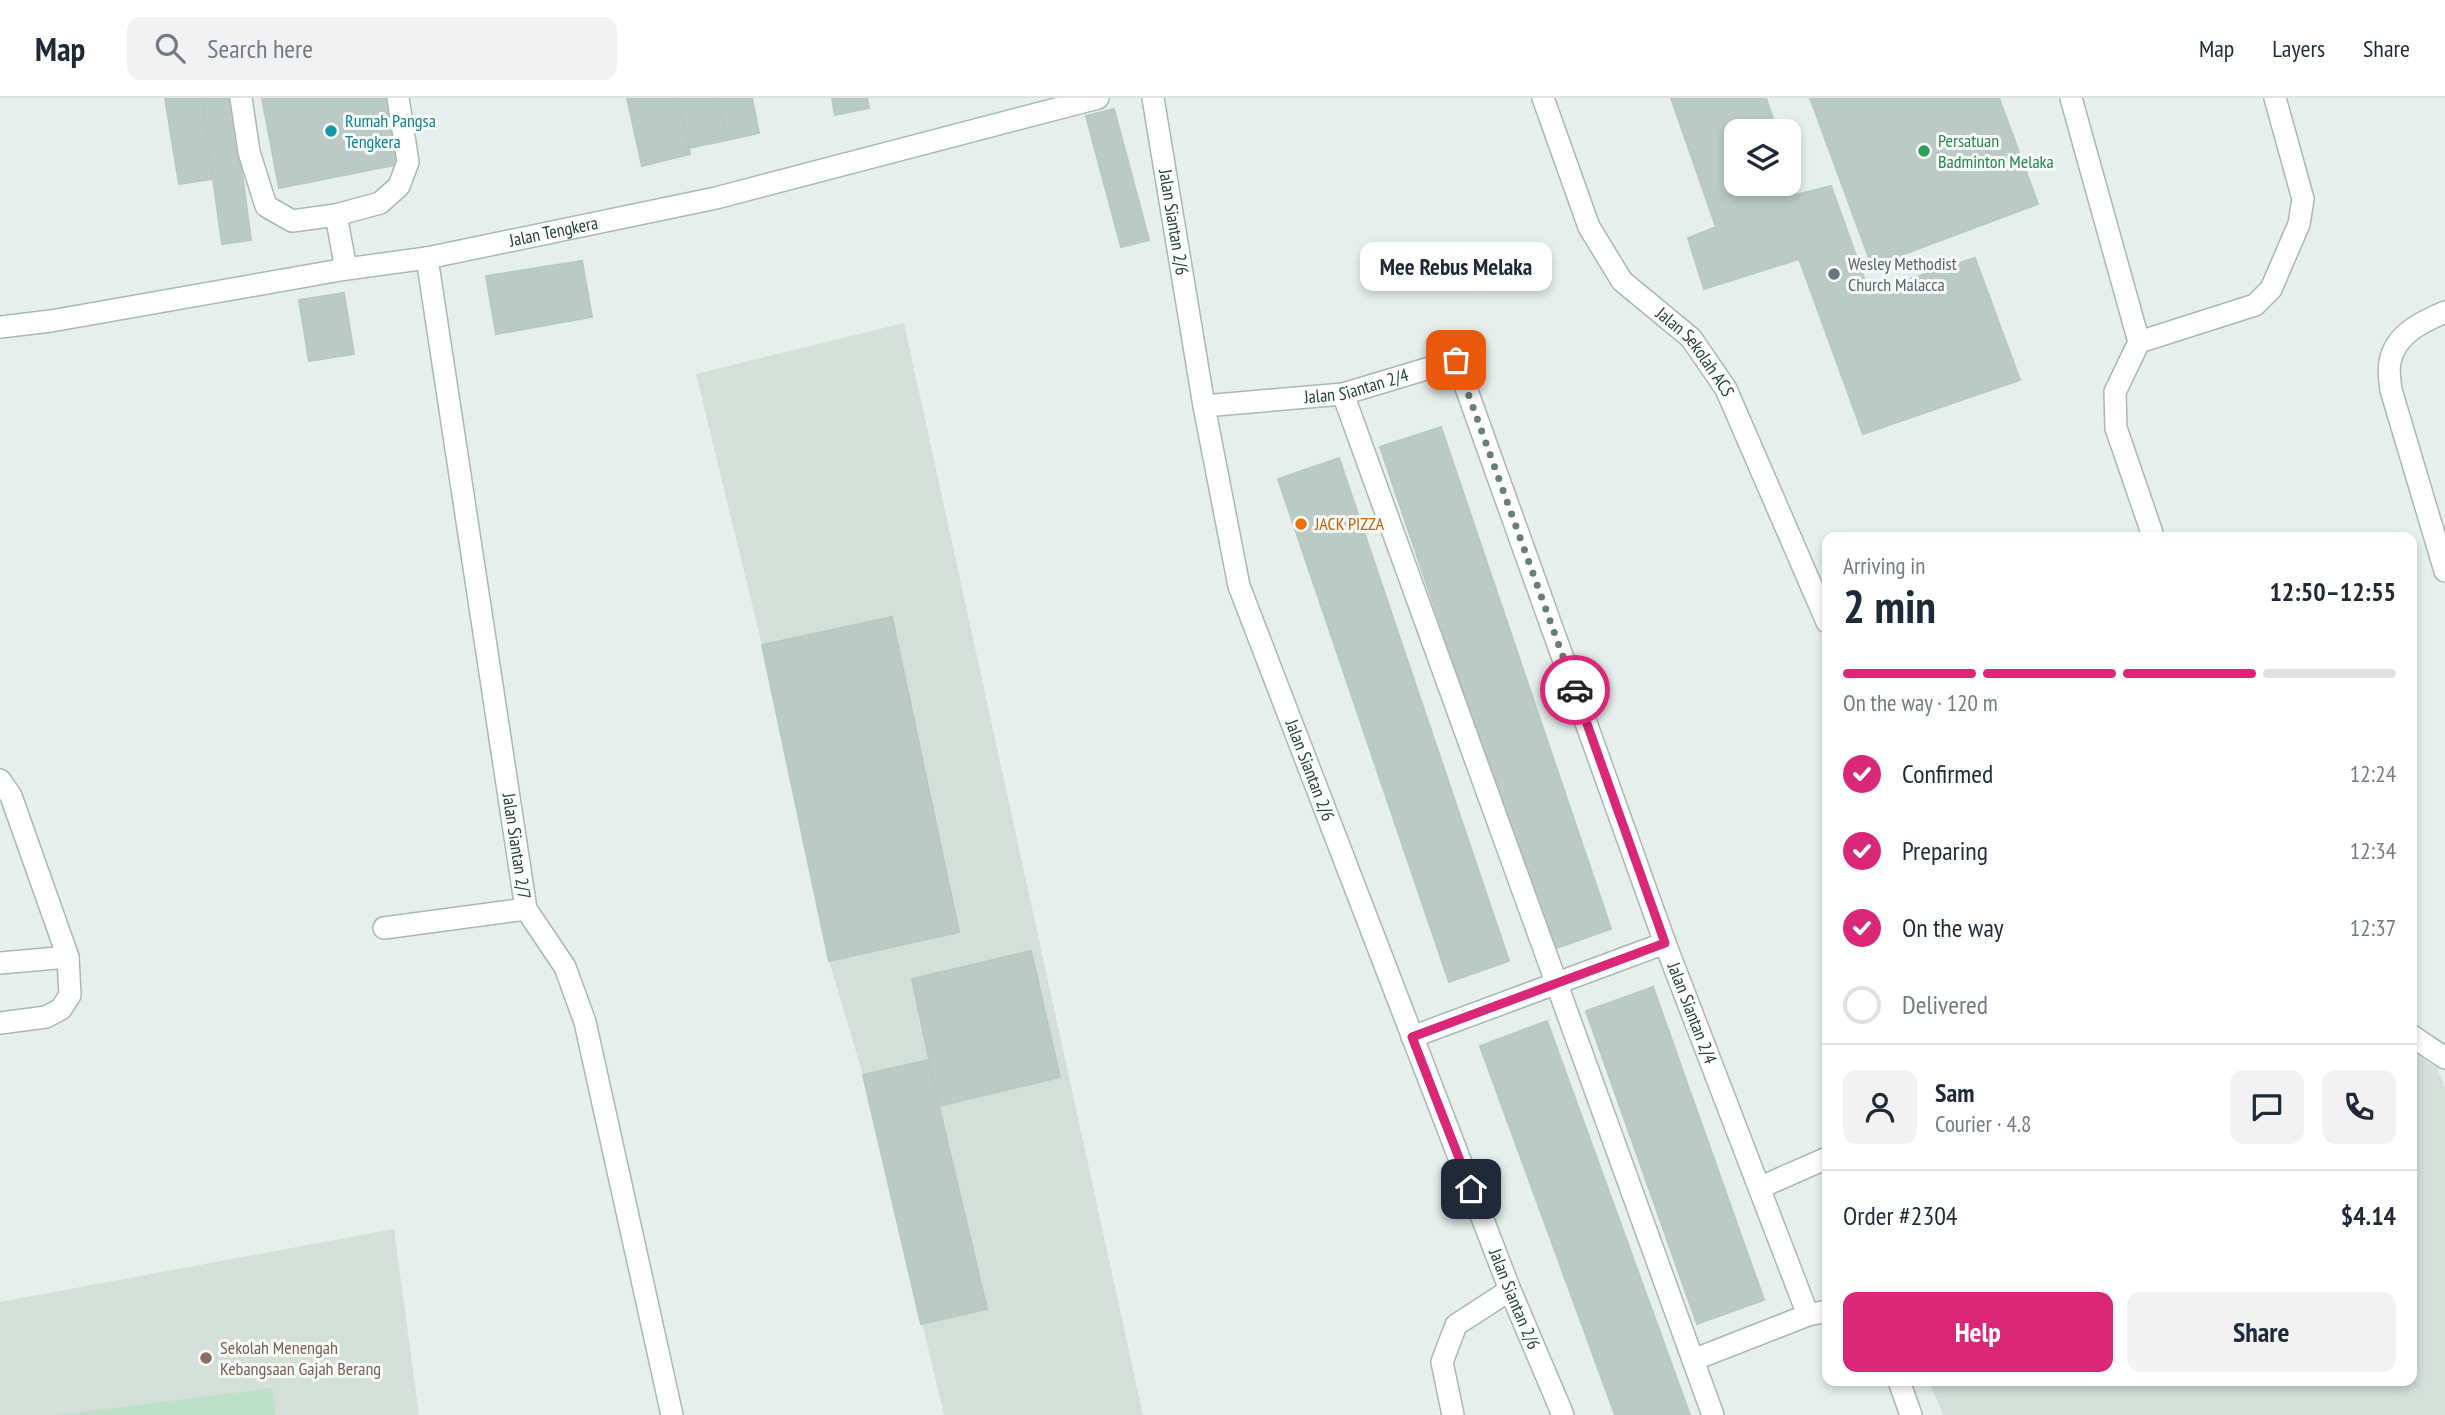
<!DOCTYPE html>
<html lang="en">
<head>
<meta charset="utf-8">
<style>
  body { margin:0; font-family:"PT Sans Narrow",sans-serif; background:#f2f2f3; color:#1f2937; height:100vh; display:flex; flex-direction:column; font-size:26px; white-space:nowrap }
  * { box-sizing:border-box; margin:0 }
  p { font-size:23px; color:#747a83 }
  .icon { flex:none; width:38px; height:38px; fill:none; stroke:currentColor; stroke-width:2; stroke-linecap:round; stroke-linejoin:round }
  .map { position:relative; flex:1; overflow:hidden }
  .details { position:absolute; left:1822px; top:434px; width:595px; height:854px; display:flex; flex-direction:column; background:#fff; border-radius:14px; box-shadow:0 4px 10px #0003 }
  .details>* { flex:none }
  .buttons { position:absolute; left:1724px; top:21px; display:grid; gap:14px }
  .buttons a { display:grid; place-items:center; width:77px; height:77px; border-radius:14px; background:#fff; box-shadow:0 4px 10px #0003; font-size:35px }
  .pin { position:absolute; display:grid; place-items:center; width:60px; height:60px; color:#fff; margin:-30px; border-radius:14px; box-shadow:0 4px 10px #0006 }
  .courier { position:absolute; display:grid; place-items:center; width:70px; height:70px; margin:-35px; border:5px solid #db2777; border-radius:50%; background:#fff; color:#222; box-shadow:0 2px 9px #0007 }
  .bubble { position:absolute; height:49px; border-radius:14px; background:#fff; box-shadow:0 4px 10px #0003; font-size:23px; font-weight:700; line-height:49px; text-align:center }
  .headline em { font-style:normal; font-weight:700 }
  .headline div { display:flex; flex-direction:column-reverse }
  .headline { display:flex; align-items:center; justify-content:space-between; height:119px; padding:0 21px }
  h1 { font-size:46px; font-weight:700; line-height:52px }
  .bar { display:grid; grid-template-columns:repeat(4,1fr); gap:10px 7px; align-content:center; height:84px; padding:0 21px }
  .bar i { height:9px; border-radius:5px; background:#e0e1e3 }
  .bar .active { background:#db2777 }
  .bar p { grid-column:span 4 }
  .line { display:flex; align-items:center; gap:18px; padding:0 21px; border-top:2px solid #e0e1e3 }
  .line div { flex:1 }
  .round { display:grid; place-items:center; flex:none; width:74px; height:74px; border-radius:14px; background:#f2f2f3 }
  ol { padding:0 21px; list-style:none }
  li { display:flex; align-items:center; gap:21px; height:77px }
  li p { margin-inline-start:auto }
  li .icon { padding:7px; border-radius:50%; background:#db2777; color:#fff; stroke-width:4 }
  li:last-child { color:#747a83 }
  li i { width:38px; height:38px; border:4px solid #e0e1e3; border-radius:50% }
  .cta { display:flex; gap:14px; margin-top:auto; padding:14px 21px }
  .cta a { flex:1; height:80px; border-radius:14px; background:#db2777; color:#fff; font-size:28px; font-weight:700; line-height:80px; text-align:center }
  .cta a+a { background:#f2f2f3; color:#1f2937 }
  header { display:flex; align-items:center; gap:42px; box-sizing:border-box; height:98px; padding:0 35px; background:#fff; border-bottom:2px solid #e0e1e3 }
  header strong { font-size:33px }
  nav { display:flex; gap:38px; margin-inline-start:auto; font-size:24px }
  .search { width:490px; height:63px; background:#f2f2f3; display:flex; align-items:center; gap:18px; box-sizing:border-box; padding:0 24px; border-radius:14px; color:#747a83; font-size:26px }
  .map>svg:first-child { display:block }
  .built { fill:#d4dfda }
  .grass { fill:#bfe0c8 }
  .building { fill:#bbcac4; stroke:#b8c9c2; stroke-width:2 }
  .lines { fill:none; stroke-linecap:round; stroke-linejoin:round }
  .lane-casing { stroke:#a8b8b2; stroke-width:24 }
  .street-casing { stroke:#a8b8b2; stroke-width:24 }
  .secondary-casing { stroke:#a4bbb3; stroke-width:24 }
  .lane { stroke:#fff; stroke-width:21 }
  .street { stroke:#fff; stroke-width:21 }
  .secondary { stroke:#fff; stroke-width:21 }
  .done { stroke:#687f78; stroke-width:7; stroke-dasharray:0 12.6 }
  .route { stroke:#db2777; stroke-width:9 }
  .culture-dot { fill:#0f9aa8; stroke:#f7fbf9; stroke-width:2.5 }
  .leisure-dot { fill:#2e9e5b; stroke:#f7fbf9; stroke-width:2.5 }
  .worship-dot { fill:#6b7280; stroke:#f7fbf9; stroke-width:2.5 }
  .food-dot { fill:#e8710a; stroke:#f7fbf9; stroke-width:2.5 }
  .education-dot { fill:#8d6e63; stroke:#f7fbf9; stroke-width:2.5 }
  .labels { text-anchor:middle; stroke-width:6; stroke-linejoin:round; paint-order:stroke }
  .culture-label { font-size:18px; fill:#0d838f; stroke:#f7fbf9; text-anchor:start }
  .leisure-label { font-size:18px; fill:#27864d; stroke:#f7fbf9; text-anchor:start }
  .street-label { font-size:18px; fill:#24423a; stroke:#f7fbf9 }
  .worship-label { font-size:18px; fill:#5b616d; stroke:#f7fbf9; text-anchor:start }
  .food-label { font-size:18px; fill:#c56008; stroke:#f7fbf9; text-anchor:start }
  .education-label { font-size:18px; fill:#785e54; stroke:#f7fbf9; text-anchor:start }
</style>
</head>
<body>
<header>
<strong>Map</strong>
<div class="search"><svg class="icon" aria-label="search" viewBox="0 0 24 24"><circle cx="10" cy="10" r="6"/><path d="M15 15l6 6"/></svg>Search here</div>
<nav><a>Map</a><a>Layers</a><a>Share</a></nav>
</header>
<div class="map">
<svg width="2445" height="1317" viewBox="0 0 2445 1317">
  <rect width="100%" height="100%" fill="#e6efeb"/>
  <g class="built">
    <polygon points="904,225 1143,1317 944,1317 863,977 829,863 762,547 696,276"/>
    <polygon points="2412,954 2437,970 2445,990 2445,1317 1943,1317 1929,1283 2412,1283"/>
    <polygon points="394,1131 419,1317 0,1317 0,1204"/>
  </g>
  <polygon class="grass" points="272,1290 276,1317 58,1317"/>
  <g class="building">
    <polygon points="165,0 202,0 213,81 179,86"/>
    <polygon points="202,0 232,0 251,142 222,146"/>
    <polygon points="262,0 388,0 400,66 279,90"/>
    <polygon points="627,0 678,0 690,56 642,68"/>
    <polygon points="678,0 718,0 727,42 689,50"/>
    <polygon points="718,0 752,0 759,35 727,42"/>
    <polygon points="832,0 867,0 869,10 835,17"/>
    <polygon points="1671,0 1766,0 1777,33 1736,33 1736,86 1788,86 1788,72 1796,97 1831,88 1869,194 1975,160 2020,282 1863,336 1799,161 1704,191 1688,140 1716,129"/>
    <polygon points="1810,0 1999,0 2038,106 1872,168"/>
    <polygon points="1114,11 1149,142 1121,149 1086,18"/>
    <polygon points="582,163 592,219 496,236 486,178"/>
    <polygon points="344,195 354,256 309,263 299,202"/>
    <polygon points="1441,329 1611,831 1551,852 1380,349"/>
    <polygon points="1339,360 1509,863 1449,884 1278,381"/>
    <polygon points="892,519 959,834 829,863 762,547"/>
    <polygon points="1031,853 1060,979 939,1008 912,881"/>
    <polygon points="1653,889 1764,1202 1697,1226 1586,913"/>
    <polygon points="1547,923 1690,1317 1615,1317 1480,948"/>
    <polygon points="928,962 987,1211 921,1226 863,977"/>
  </g>
  <g class="lines">
    <g class="lane-casing">
      <g id="lane">
        <polyline points="241,0 249,54 266,108 292,123 336,117 380,105 399,88 408,64 398,0"/>
        <polyline points="2071,0 2139,244 2255,207 2271,191 2299,126 2303,101 2275,0"/>
        <polyline points="336,117 346,171"/>
        <polyline points="2139,244 2115,294 2116,330 2152,435"/>
        <polyline points="1343,296 1693,1262"/>
        <polyline points="0,682 11,698 68,859 70,897 61,911 46,919 0,925"/>
        <polyline points="384,830 526,811"/>
        <polyline points="0,865 68,859"/>
        <polyline points="1412,939 1665,845"/>
        <polyline points="1899,1283 1911,1317"/>
        <polyline points="1453,1317 1442,1264 1456,1227 1510,1192"/>
        <polyline points="1713,1317 1693,1262 1808,1217 1827,1213"/>
      </g>
    </g>
    <g class="street-casing">
      <g id="street">
        <path id="s1" d="M 1153,0 L 1204,308 L 1239,488 L 1510,1192 L 1563,1317"/>
        <path id="s2" d="M 1543,0 L 1589,129 L 1622,183 L 1691,240 L 1726,291 L 1827,524"/>
        <path id="s3" d="M 427,160 L 526,811 L 565,869 L 585,924 L 672,1317"/>
        <path d="M 2445,214 C 2422,224 2395,236 2390,264 C 2388,272 2390,283 2391,292 L 2445,473"/>
        <path id="s4" d="M 1204,308 L 1343,296 L 1456,262 L 1665,845 L 1808,1217"/>
        <polyline points="2412,938 2445,960"/>
        <polyline points="1761,1089 1827,1060"/>
      </g>
    </g>
    <g class="secondary-casing">
      <g id="secondary">
        <path id="s5" d="M 0,229 L 51,223 L 346,171 L 427,160 L 716,100 L 1098,0"/>
      </g>
    </g>
    <use href="#lane" class="lane"/>
    <use href="#street" class="street"/>
    <use href="#secondary" class="secondary"/>
  </g>
  <g class="lines">
    <polyline class="done" points="1456,262 1575,592"/>
    <polyline class="route" points="1471,1091 1412,939 1665,845 1575,592"/>
  </g>
  <circle class="culture-dot" cx="331" cy="33" r="7"/>
  <circle class="leisure-dot" cx="1924" cy="53" r="7"/>
  <circle class="worship-dot" cx="1834" cy="176" r="7"/>
  <circle class="food-dot" cx="1301" cy="426" r="7"/>
  <circle class="education-dot" cx="206" cy="1260" r="7"/>
  <g class="labels">
    <g class="culture-label">
      <text x="345" y="29">Rumah Pangsa<tspan x="345" dy="21">Tengkera</tspan></text>
    </g>
    <g class="leisure-label">
      <text x="1938" y="49">Persatuan<tspan x="1938" dy="21">Badminton Melaka</tspan></text>
    </g>
    <g class="street-label">
      <text dy="6" stroke="none"><textPath href="#s1" startOffset="126">Jalan Siantan 2/6</textPath></text>
      <text dy="6" stroke="none"><textPath href="#s5" startOffset="562">Jalan Tengkera</textPath></text>
      <text dy="6" stroke="none"><textPath href="#s2" startOffset="303">Jalan Sekolah ACS</textPath></text>
      <text dy="6" stroke="none"><textPath href="#s4" startOffset="154">Jalan Siantan 2/4</textPath></text>
      <text dy="6" stroke="none"><textPath href="#s1" startOffset="693">Jalan Siantan 2/6</textPath></text>
      <text dy="6" stroke="none"><textPath href="#s3" startOffset="595">Jalan Siantan 2/7</textPath></text>
      <text dy="6" stroke="none"><textPath href="#s4" startOffset="952">Jalan Siantan 2/4</textPath></text>
      <text dy="6" stroke="none"><textPath href="#s1" startOffset="1260">Jalan Siantan 2/6</textPath></text>
    </g>
    <g class="worship-label">
      <text x="1848" y="172">Wesley Methodist<tspan x="1848" dy="21">Church Malacca</tspan></text>
    </g>
    <g class="food-label">
      <text x="1315" y="432">JACK PIZZA</text>
    </g>
    <g class="education-label">
      <text x="220" y="1256">Sekolah Menengah<tspan x="220" dy="21">Kebangsaan Gajah Berang</tspan></text>
    </g>
  </g>
</svg>
<div class="buttons">
<a><svg class="icon" aria-label="layers" viewBox="0 0 24 24"><path d="M12 4l9 5-9 5-9-5zM3 14l9 5 9-5"/></svg></a>
</div>
<div class="pin" style="left:1456px;top:262px;background:#ea580c"><svg class="icon" aria-label="bag" viewBox="0 0 24 24"><path d="M5 8h14l-1 12H6zM9 8a3 3 0 0 1 6 0"/></svg></div>
<div class="pin" style="left:1471px;top:1091px;background:#1f2937"><svg class="icon" aria-label="home" viewBox="0 0 24 24"><path d="M3 11l9-7 9 7M6 9v11h12V9"/></svg></div>
<div class="courier" style="left:1575px;top:592px"><svg class="icon" aria-label="car" viewBox="0 0 24 24"><path d="M5 17H2v-5l4-1 3-4h7l3 4 3 1v5h-3M9 17h6M6 11h13"/><circle cx="7" cy="17" r="2"/><circle cx="17" cy="17" r="2"/></svg></div>
<div class="bubble" style="left:1360px;top:144px;width:192px">Mee Rebus Melaka</div>
<section class="details">
<div class="headline"><div><h1>2 min</h1><p>Arriving in</p></div><em>12:50–12:55</em></div>
<div class="bar"><i class="active"></i><i class="active"></i><i class="active"></i><i></i><p>On the way · 120 m</p></div>
<ol>
<li><svg class="icon" aria-label="check" viewBox="0 0 24 24"><path d="M5 12l5 5 9-10"/></svg>Confirmed<p>12:24</p></li>
<li><svg class="icon" aria-label="check" viewBox="0 0 24 24"><path d="M5 12l5 5 9-10"/></svg>Preparing<p>12:34</p></li>
<li><svg class="icon" aria-label="check" viewBox="0 0 24 24"><path d="M5 12l5 5 9-10"/></svg>On the way<p>12:37</p></li>
<li><i></i>Delivered</li>
</ol>
<div class="line" style="height:126px"><a class="round"><svg class="icon" aria-label="person" viewBox="0 0 24 24"><circle cx="12" cy="8" r="4"/><path d="M4 21q1-7 8-7t8 7"/></svg></a><div><b>Sam</b><p>Courier · 4.8</p></div><a class="round"><svg class="icon" aria-label="chat" viewBox="0 0 24 24"><path d="M4 5h16v11H9l-5 4z"/></svg></a><a class="round"><svg class="icon" aria-label="phone" viewBox="0 0 24 24"><path d="M5 4h4l2 5-3 2q2 4 5 5l2-3 5 2v4C11 20 4 13 5 4z"/></svg></a></div>
<div class="line" style="height:91px"><div>Order #2304</div><b>$4.14</b></div>
<div class="cta"><a>Help</a><a>Share</a></div>
</section>
</div>
</body>
</html>
